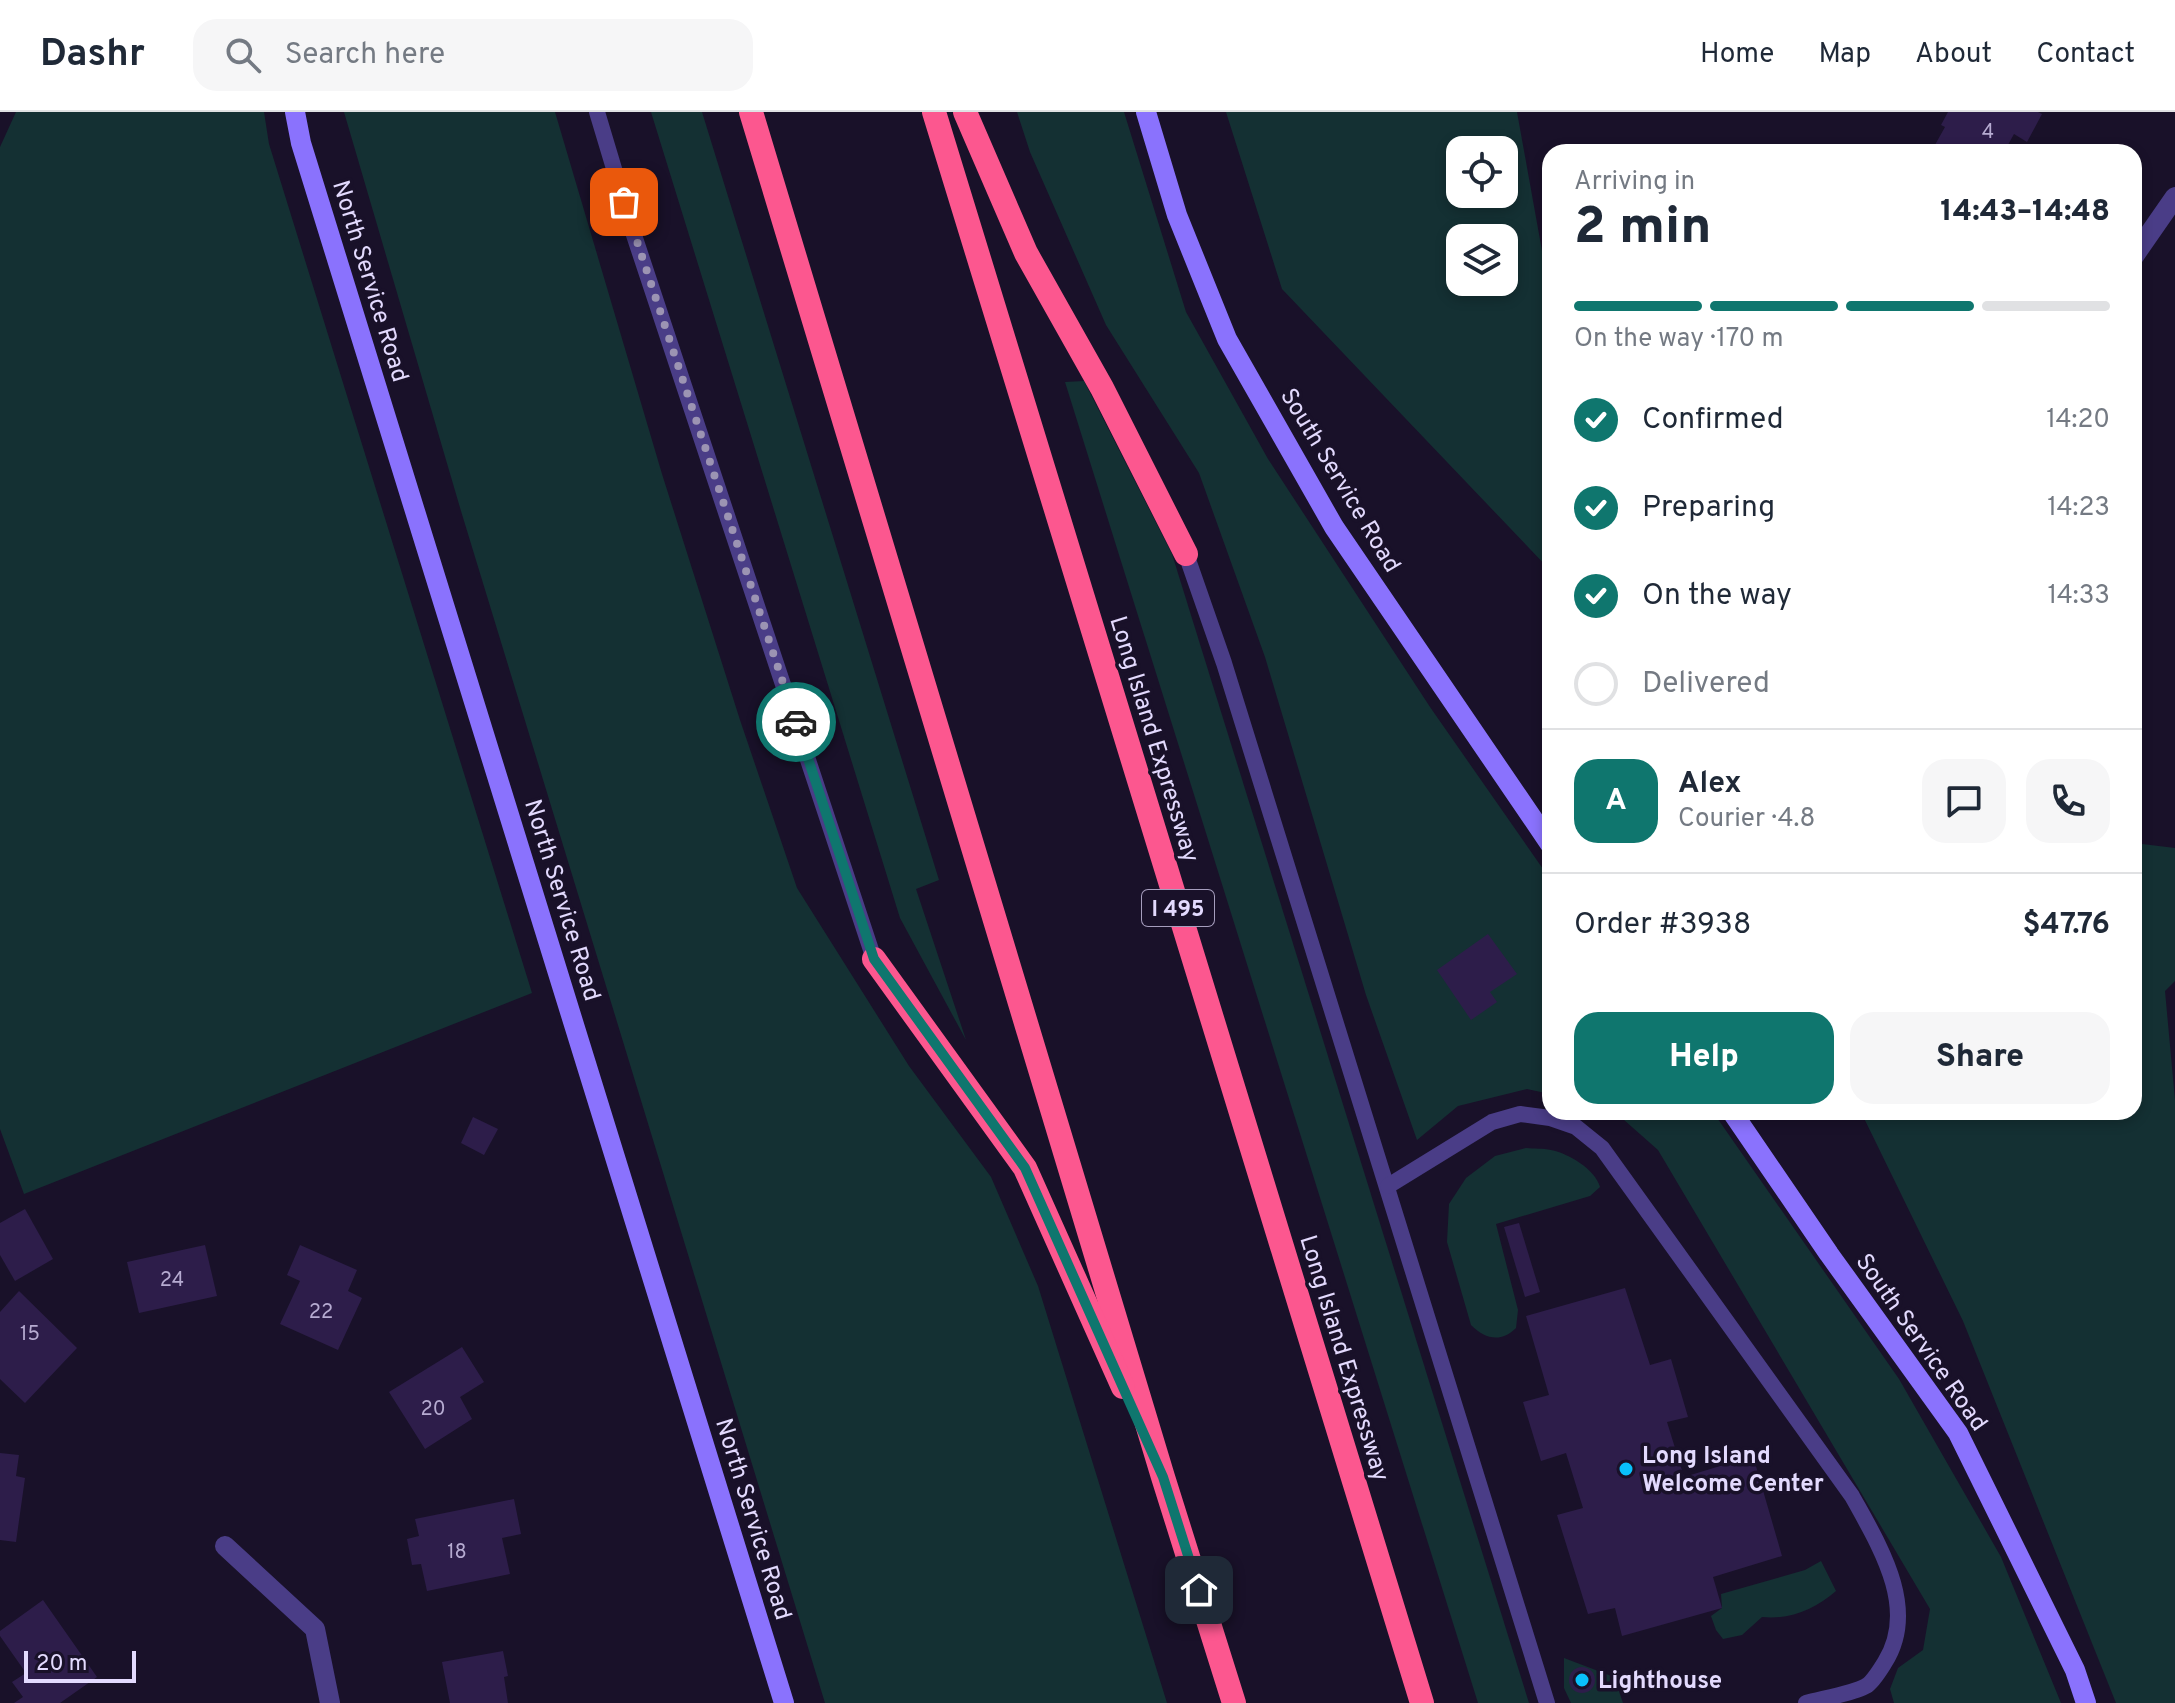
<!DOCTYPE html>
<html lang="en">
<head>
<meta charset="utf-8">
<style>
  body { margin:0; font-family:Overpass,sans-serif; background:#f6f6f7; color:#1f2937; height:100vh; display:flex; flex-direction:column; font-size:30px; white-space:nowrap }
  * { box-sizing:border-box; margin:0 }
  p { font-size:26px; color:#747a83 }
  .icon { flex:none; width:44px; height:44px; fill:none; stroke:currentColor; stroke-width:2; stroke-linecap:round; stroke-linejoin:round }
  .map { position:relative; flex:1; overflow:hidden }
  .drawer { position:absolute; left:1542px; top:32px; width:600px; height:976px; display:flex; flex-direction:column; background:#fff; border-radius:24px; box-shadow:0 4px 12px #0003 }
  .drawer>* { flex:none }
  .tools { position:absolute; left:1446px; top:24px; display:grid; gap:16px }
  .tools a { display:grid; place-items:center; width:72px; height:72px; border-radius:16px; background:#fff; box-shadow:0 4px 12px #0003; font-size:40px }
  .scale { position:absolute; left:24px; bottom:20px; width:112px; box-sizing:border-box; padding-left:8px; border:4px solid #e3dafe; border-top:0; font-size:22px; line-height:28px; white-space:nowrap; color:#e3dafe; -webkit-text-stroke:6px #191129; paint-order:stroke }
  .pin { position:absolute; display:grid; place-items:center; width:68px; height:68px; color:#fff; margin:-34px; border-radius:16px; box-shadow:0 4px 12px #0006 }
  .courier { position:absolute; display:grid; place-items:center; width:80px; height:80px; margin:-40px; border:6px solid #0f766e; border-radius:50%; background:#fff; color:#222; box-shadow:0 2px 10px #0007 }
  .summary em { font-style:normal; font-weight:800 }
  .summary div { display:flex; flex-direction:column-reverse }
  .summary { display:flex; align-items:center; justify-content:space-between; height:136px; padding:0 32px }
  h1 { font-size:52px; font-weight:800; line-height:60px }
  .bar { display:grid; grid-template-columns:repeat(4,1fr); gap:12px 8px; align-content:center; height:96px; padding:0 32px }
  .bar i { height:10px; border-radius:6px; background:#e0e1e3 }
  .bar .active { background:#0f766e }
  .bar p { grid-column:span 4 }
  .line { display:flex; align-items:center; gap:20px; padding:0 32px; border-top:2px solid #e0e1e3 }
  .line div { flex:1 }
  .round { display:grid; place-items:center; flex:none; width:84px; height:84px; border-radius:24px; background:#f6f6f7 }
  ol { padding:0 32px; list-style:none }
  li { display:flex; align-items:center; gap:24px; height:88px }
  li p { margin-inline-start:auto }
  li .icon { padding:8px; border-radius:50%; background:#0f766e; color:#fff; stroke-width:4 }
  li:last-child { color:#747a83 }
  li i { width:44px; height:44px; border:4px solid #e0e1e3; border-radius:50% }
  .button { display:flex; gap:16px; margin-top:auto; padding:16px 32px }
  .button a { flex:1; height:92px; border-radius:24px; background:#0f766e; color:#fff; font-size:32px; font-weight:800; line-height:92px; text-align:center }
  .button a+a { background:#f6f6f7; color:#1f2937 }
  header { display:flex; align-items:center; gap:48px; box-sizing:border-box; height:112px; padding:0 40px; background:#fff; border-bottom:2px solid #e0e1e3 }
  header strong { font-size:38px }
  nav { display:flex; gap:44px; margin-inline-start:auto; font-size:28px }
  .search { width:560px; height:72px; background:#f6f6f7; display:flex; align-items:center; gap:20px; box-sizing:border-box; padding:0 28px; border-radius:24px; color:#747a83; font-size:30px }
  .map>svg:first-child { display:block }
  .green { fill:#143033; fill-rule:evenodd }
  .building { fill:#2d1d4a }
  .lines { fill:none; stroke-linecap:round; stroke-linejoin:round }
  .service { stroke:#4a3d87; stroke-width:16 }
  .minor { stroke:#4a3d87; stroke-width:20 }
  .secondary { stroke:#8a72fd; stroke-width:20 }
  .motorway { stroke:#fc578f; stroke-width:24 }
  .done { stroke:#9c94b3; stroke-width:8; stroke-dasharray:0 14.4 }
  .route { stroke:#0f766e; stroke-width:10 }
  .poi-dot { fill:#09c0fb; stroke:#191129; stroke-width:3 }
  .labels { text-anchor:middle; stroke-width:7; stroke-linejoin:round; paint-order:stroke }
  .number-label { font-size:20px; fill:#b6abd1 }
  .shield { fill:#191129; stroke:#a69ebe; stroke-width:2 }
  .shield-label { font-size:22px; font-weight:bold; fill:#e3dafe }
  .street-label { font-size:24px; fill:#e3dafe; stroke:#191129 }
  .poi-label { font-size:24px; font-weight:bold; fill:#e3dafe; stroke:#191129; text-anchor:start }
</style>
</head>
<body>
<header>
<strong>Dashr</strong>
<div class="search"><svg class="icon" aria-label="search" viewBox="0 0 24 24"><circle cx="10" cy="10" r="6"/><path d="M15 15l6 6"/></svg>Search here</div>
<nav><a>Home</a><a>Map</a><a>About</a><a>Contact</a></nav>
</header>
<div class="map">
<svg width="2175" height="1591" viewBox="0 0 2175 1591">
  <rect width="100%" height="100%" fill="#191129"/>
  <g class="green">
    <polygon points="16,0 264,0 269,32 532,881 24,1082 0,1017 0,35"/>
    <polygon points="344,0 555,0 662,362 740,608 797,776 909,954 991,1065 1038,1174 1167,1591 825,1591 461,399"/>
    <polygon points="651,0 702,0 939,768 916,777 966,928 900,806"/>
    <polygon points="1017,0 1124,0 1186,200 1268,347 1430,595 1550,767 1550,982 1527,977 1458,994 1417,1028 1366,883 1265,545 1199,361 1106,213 1030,40"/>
    <path d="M 1226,0 L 1517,0 L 1550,183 L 1550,458 L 1282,177 ZM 1460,38 L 1504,38 L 1504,82 L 1460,82 ZM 1460,126 L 1504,126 L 1504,170 L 1460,170 Z"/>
    <polygon points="1084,269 1172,442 1529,1591 1478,1591 1065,270"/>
    <polygon points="2134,731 2175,736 2175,869 2165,879 2175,988 2175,1591 2116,1591 1963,1209 1861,1000 2134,1000"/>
    <polygon points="1615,1000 1713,1000 1899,1267 2001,1445 2061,1591 1894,1591 1890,1577 1898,1556 1923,1538 1930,1497 1658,1038"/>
    <path d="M 1526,1036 C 1534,1037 1543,1036 1551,1038 C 1568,1041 1596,1058 1600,1075 L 1590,1084 L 1496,1112 L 1518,1198 L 1516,1216 C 1501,1231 1485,1227 1471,1213 L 1447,1130 L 1449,1092 L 1466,1066 L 1495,1044 Z"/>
    <path d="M 1821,1449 L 1836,1479 C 1815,1497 1790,1508 1762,1505 L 1742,1523 L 1723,1527 L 1716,1518 L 1711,1504 L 1722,1496 L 1721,1482 L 1805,1458 Z"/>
    <polygon points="1564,1546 1614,1565 1623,1591 1571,1591 1564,1576"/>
  </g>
  <g class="building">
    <polygon points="1948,0 2038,0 2042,2 2027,30 2014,22 2004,40 1931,40 1945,15 1941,13"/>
    <polygon points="1488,822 1517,862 1490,880 1497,890 1471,908 1437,858"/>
    <polygon points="473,1005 498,1017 484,1043 461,1031"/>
    <polygon points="25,1097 53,1147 15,1169 0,1143 0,1111"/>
    <polygon points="1519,1111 1540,1180 1525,1185 1504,1115"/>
    <polygon points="205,1133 217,1184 139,1201 127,1150"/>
    <polygon points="300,1133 357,1158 348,1179 362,1186 338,1238 280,1212 300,1169 287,1163"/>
    <polygon points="1625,1176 1650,1253 1671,1247 1688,1305 1667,1310 1684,1365 1753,1344 1782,1444 1713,1465 1722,1496 1622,1524 1615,1496 1588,1502 1557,1403 1583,1396 1566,1341 1541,1349 1523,1290 1549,1283 1526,1204"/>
    <polygon points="19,1179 77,1236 25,1291 0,1267 0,1200"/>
    <polygon points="462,1235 484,1270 460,1285 472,1307 425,1337 389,1280"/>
    <polygon points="0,1341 19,1343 16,1364 25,1366 16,1430 0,1428"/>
    <polygon points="514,1387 521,1422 502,1426 510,1462 427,1479 421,1452 412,1453 407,1427 419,1424 415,1407"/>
    <polygon points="43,1488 97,1565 60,1591 14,1591 23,1585 12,1570 26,1561 0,1524 0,1519"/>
    <polygon points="503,1539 508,1564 504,1565 508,1591 450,1591 442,1550"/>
    <circle cx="1582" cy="1568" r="13"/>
  </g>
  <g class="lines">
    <g class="service">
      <polyline points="597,0 633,120 874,847"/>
      <polyline points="1186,442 1224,551 1547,1591"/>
      <path d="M 1388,1074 L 1492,1010 L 1520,1002 L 1550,1006 L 1576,1015 L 1602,1036 L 1852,1384 C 1879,1433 1919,1496 1885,1550 C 1880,1558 1873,1570 1866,1574 C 1855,1581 1820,1587 1806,1591"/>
    </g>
    <g class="minor">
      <polyline points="2134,144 2175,85"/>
      <polyline points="225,1434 315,1517 330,1591"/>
    </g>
    <g class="secondary">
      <polyline points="295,0 301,31 784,1591"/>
      <polyline points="1146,0 1177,103 1227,227 1334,415 1550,732"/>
      <polyline points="1732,1000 1829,1142 1958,1321 2075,1558 2086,1591"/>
    </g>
    <g class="motorway">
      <polyline points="751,0 1163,1365 1234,1591"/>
      <polyline points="934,0 1422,1591"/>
      <polyline points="965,0 1026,141 1102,276 1186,442"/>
      <polyline points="874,847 1025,1056 1123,1275"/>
    </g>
  </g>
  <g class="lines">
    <polyline class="done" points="624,90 796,610"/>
    <polyline class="route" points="796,610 874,847 1025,1056 1163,1365 1199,1478"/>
  </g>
  <g class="poi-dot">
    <circle cx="1626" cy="1357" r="8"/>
    <circle cx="1582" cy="1568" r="8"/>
  </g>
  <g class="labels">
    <g class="number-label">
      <text x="1988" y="26">4</text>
      <text x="172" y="1174">24</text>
      <text x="321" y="1206">22</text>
      <text x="30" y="1228">15</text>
      <text x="433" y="1303">20</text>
      <text x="457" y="1446">18</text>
    </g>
    <rect class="shield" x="1142" y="778" width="72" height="36" rx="6"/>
    <g class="shield-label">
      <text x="1178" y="804">I 495</text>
    </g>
    <g class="street-label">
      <text transform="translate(371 169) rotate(73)" y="8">North Service Road</text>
      <text transform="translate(1341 368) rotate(59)" y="8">South Service Road</text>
      <text transform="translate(1155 627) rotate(73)" y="8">Long Island Expressway</text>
      <text transform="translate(563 788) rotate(73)" y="8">North Service Road</text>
      <text transform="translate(1922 1230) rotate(55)" y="8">South Service Road</text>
      <text transform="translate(1345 1246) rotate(73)" y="8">Long Island Expressway</text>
      <text transform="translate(754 1407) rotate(73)" y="8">North Service Road</text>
    </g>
    <g class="poi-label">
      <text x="1642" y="1351">Long Island<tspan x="1642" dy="28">Welcome Center</tspan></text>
      <text x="1598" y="1576">Lighthouse</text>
    </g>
  </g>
</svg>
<div class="tools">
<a><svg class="icon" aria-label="locate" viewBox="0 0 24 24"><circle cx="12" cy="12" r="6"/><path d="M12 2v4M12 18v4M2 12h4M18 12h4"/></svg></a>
<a><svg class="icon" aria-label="layers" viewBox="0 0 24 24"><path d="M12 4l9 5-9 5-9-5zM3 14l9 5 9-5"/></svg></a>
</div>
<div class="scale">20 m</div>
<div class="pin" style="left:624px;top:90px;background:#ea580c"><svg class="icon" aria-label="bag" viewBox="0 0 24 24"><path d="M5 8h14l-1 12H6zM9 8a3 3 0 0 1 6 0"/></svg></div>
<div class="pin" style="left:1199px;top:1478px;background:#1f2937"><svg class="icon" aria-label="home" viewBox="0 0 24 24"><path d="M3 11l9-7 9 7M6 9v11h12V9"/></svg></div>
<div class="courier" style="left:796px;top:610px"><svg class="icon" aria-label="car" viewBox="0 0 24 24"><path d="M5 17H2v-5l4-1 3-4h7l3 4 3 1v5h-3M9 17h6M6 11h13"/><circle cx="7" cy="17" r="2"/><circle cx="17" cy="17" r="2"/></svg></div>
<section class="drawer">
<div class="summary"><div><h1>2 min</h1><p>Arriving in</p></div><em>14:43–14:48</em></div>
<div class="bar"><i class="active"></i><i class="active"></i><i class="active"></i><i></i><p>On the way · 170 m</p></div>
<ol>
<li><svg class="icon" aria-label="check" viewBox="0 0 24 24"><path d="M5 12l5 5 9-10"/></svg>Confirmed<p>14:20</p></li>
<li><svg class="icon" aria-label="check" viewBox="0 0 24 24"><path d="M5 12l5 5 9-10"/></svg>Preparing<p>14:23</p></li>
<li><svg class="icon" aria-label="check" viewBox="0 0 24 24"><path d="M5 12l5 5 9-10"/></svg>On the way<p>14:33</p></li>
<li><i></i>Delivered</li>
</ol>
<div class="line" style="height:144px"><b class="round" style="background:#0f766e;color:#fff">A</b><div><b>Alex</b><p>Courier · 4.8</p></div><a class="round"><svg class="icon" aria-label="chat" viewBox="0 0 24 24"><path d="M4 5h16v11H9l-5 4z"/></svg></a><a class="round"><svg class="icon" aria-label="phone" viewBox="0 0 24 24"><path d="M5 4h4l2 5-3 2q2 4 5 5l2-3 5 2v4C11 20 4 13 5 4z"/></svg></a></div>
<div class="line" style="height:104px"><div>Order #3938</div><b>$47.76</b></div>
<div class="button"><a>Help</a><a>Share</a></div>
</section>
</div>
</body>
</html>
